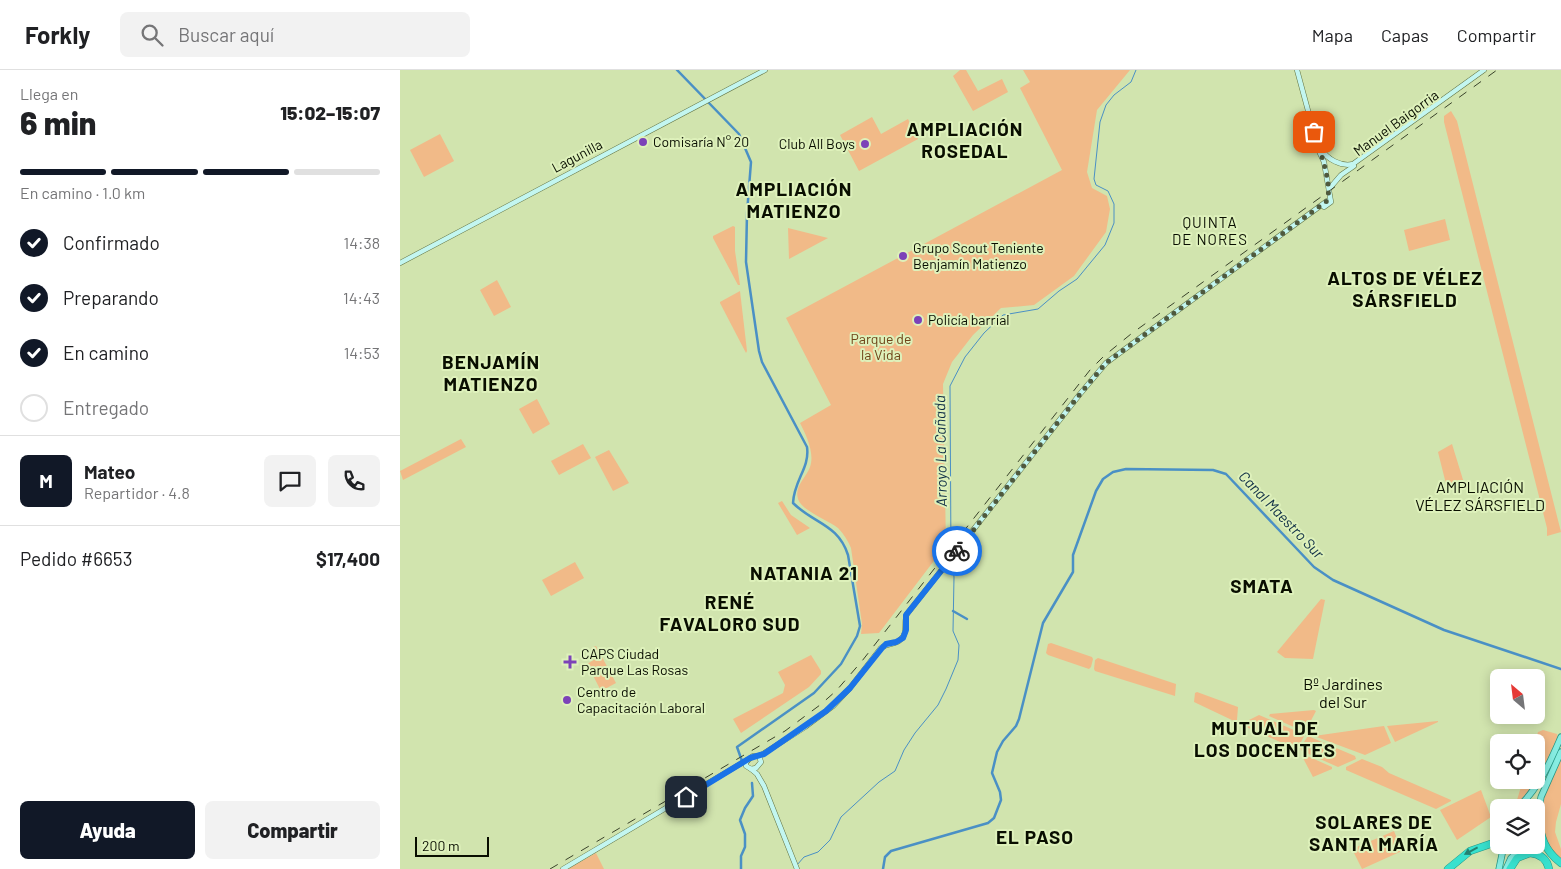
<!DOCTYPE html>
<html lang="es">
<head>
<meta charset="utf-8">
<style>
  body { margin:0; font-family:Barlow,sans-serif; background:#f2f2f2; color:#202124; height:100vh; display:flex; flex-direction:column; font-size:19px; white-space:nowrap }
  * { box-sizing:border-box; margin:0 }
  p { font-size:16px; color:#757577 }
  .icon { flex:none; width:28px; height:28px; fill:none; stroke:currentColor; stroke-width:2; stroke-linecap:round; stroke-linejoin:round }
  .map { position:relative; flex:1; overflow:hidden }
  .side { display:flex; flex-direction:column; background:#fff; width:400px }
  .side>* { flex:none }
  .needle { width:32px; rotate:332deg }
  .buttons { position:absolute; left:1090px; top:599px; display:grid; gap:10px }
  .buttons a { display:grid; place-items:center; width:55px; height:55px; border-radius:8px; background:#fff; box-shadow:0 2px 12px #0003; font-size:25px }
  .scale { position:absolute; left:15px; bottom:12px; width:74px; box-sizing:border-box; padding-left:5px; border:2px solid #090e00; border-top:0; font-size:14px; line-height:18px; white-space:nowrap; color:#090e00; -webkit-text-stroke:4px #def1bb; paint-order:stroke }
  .pin { position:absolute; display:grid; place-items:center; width:42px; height:42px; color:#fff; margin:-21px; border-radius:10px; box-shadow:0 2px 8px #0006 }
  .courier { position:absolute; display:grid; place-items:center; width:50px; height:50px; margin:-25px; border:4px solid #1a73e8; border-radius:50%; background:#fff; color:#222; box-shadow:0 1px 6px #0007 }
  .summary em { font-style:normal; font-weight:800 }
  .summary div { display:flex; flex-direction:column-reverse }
  .summary { display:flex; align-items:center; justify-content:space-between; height:85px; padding:0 20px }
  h1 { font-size:32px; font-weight:800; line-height:38px }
  .bar { display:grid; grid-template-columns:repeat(4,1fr); gap:8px 5px; align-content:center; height:60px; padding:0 20px }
  .bar i { height:6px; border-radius:4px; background:#e0e0e0 }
  .bar .selected { background:#111827 }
  .bar p { grid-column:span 4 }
  .line { display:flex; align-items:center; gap:12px; padding:0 20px; border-top:1px solid #e0e0e0 }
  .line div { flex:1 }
  .round { display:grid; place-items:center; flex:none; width:52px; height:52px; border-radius:8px; background:#f2f2f2 }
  ol { padding:0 20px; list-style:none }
  li { display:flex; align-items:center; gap:15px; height:55px }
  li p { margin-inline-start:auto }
  li .icon { padding:5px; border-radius:50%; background:#111827; color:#fff; stroke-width:4 }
  li:last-child { color:#757577 }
  li i { width:28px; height:28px; border:2px solid #e0e0e0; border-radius:50% }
  .cta { display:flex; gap:10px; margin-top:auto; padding:10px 20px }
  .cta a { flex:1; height:58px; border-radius:8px; background:#111827; color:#fff; font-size:20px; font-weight:800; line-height:58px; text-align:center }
  .cta a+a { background:#f2f2f2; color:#202124 }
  header { display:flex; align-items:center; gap:30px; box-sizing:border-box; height:70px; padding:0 25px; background:#fff; border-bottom:1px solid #e0e0e0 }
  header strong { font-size:24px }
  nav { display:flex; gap:28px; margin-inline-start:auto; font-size:18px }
  .search { width:350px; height:45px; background:#f2f2f2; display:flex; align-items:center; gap:12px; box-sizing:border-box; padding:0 18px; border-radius:8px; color:#757577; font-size:19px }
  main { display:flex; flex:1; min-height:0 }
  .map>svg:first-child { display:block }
  .green { fill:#f1ba88 }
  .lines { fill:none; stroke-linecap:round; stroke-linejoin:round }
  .stream { stroke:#4a90c5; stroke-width:1 }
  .canal { stroke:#4a90c5; stroke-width:2.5 }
  .secondary-casing { stroke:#637342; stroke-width:5.5 }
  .primary-casing { stroke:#279786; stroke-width:7 }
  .highway-casing { stroke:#279786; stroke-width:8 }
  .secondary { stroke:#c3f6f0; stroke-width:4.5 }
  .primary { stroke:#87ede2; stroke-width:5.5 }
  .highway { stroke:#37e1ce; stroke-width:7 }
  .rail { stroke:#3a432b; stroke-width:1; stroke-dasharray:9 9; stroke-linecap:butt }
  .oneway { fill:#228271 }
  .done { stroke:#4f593d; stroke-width:5; stroke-dasharray:0 9 }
  .route { stroke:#1a73e8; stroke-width:6 }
  .poi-dot { fill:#7c42b8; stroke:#def1bb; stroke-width:2 }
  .labels { text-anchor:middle; stroke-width:4; stroke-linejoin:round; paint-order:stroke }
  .street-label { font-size:14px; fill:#090e00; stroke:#def1bb }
  .poi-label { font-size:14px; fill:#090e00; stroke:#def1bb; text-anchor:start }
  .park-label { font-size:14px; fill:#6f4418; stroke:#def1bb }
  .neighbourhood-label { font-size:15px; letter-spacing:1px; fill:#090e00; stroke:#def1bb }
  .water-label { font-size:15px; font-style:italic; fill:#0f2e45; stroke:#def1bb }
  .quarter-label { font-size:16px; fill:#090e00; stroke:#def1bb }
  .district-label { font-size:19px; font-weight:bold; letter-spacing:1px; fill:#090e00; stroke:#def1bb }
</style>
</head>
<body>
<header>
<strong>Forkly</strong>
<div class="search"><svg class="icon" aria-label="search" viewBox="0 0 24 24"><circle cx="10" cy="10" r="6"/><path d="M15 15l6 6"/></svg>Buscar aquí</div>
<nav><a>Mapa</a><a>Capas</a><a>Compartir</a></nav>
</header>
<main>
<section class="side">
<div class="summary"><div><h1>6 min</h1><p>Llega en</p></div><em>15:02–15:07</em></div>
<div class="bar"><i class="selected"></i><i class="selected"></i><i class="selected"></i><i></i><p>En camino · 1.0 km</p></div>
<ol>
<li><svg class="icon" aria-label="check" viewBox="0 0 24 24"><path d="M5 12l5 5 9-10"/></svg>Confirmado<p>14:38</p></li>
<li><svg class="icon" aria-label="check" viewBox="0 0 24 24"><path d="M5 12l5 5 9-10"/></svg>Preparando<p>14:43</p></li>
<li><svg class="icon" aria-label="check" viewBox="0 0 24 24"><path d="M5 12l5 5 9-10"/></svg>En camino<p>14:53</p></li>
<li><i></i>Entregado</li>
</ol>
<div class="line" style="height:90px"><b class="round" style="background:#111827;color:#fff">M</b><div><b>Mateo</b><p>Repartidor · 4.8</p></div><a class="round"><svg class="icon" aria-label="chat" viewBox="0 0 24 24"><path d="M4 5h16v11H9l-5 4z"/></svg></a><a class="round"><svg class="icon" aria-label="phone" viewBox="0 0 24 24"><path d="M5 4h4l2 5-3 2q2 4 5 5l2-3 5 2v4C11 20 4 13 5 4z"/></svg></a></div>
<div class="line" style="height:65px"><div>Pedido #6653</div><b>$17,400</b></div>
<div class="cta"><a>Ayuda</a><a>Compartir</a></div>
</section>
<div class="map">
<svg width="1161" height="799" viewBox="0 0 1161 799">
  <rect width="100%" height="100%" fill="#d1e4ae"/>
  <g class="green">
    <polygon points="560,0 566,0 578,21 602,9 608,22 573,41 553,6"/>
    <path d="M 623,0 L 730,0 L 697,40 L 687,102 L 692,118 L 707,126 L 710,139 L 706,162 L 674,206 L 634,235 L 601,238 L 573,265 L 552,292 L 543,314 L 546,475 L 479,563 L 461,564 L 462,554 L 451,478 C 448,471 444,464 438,458 C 428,450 402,441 398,429 C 394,416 406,408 410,397 C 415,383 406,365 400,353 L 431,335 L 386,248 L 662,100 L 620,18 L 630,12 Z"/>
    <polygon points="1051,41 1057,51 1161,462 1147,466 1147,458 1044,52 1044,46"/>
    <polygon points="472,47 488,77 481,64 508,49 518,69 459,101 440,65"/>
    <polygon points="40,64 54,91 24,107 10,80"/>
    <polygon points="1045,149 1050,170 1009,181 1004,160"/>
    <polygon points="333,156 335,157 335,181 340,215 338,215 313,168 313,166"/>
    <polygon points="388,158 428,168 389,189"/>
    <polygon points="97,210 111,237 94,246 80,220"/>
    <polygon points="340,221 347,281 346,283 320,233 320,232"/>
    <polygon points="137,329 150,354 133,364 119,339"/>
    <polygon points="61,369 66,377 3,410 0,401"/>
    <polygon points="183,374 191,388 159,405 151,391"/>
    <polygon points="1052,374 1064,413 1047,418 1038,382"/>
    <polygon points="209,380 229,413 213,421 195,387"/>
    <polygon points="382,431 391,445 410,458 397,465 378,433"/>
    <polygon points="175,492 184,508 151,526 142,510"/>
    <polygon points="921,529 925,530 913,589 885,588 877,582"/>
    <polygon points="651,573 692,587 693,589 691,597 689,599 648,585 646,583 648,574"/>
    <polygon points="196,576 216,613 203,620 200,619 187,594 197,588 191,578"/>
    <polygon points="411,585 421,601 421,604 409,617 341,663 333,649 383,623 385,615 378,602"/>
    <polygon points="698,588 776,614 775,626 695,601 694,599 695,590"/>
    <polygon points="797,622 838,637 837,650 834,651 794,632 795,623"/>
    <polygon points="914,640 916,641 906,660 903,661 869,646 870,644"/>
    <polygon points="859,645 903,664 904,666 898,678 896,679 844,656 843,653"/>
    <polygon points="1038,651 1038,652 995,672 987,656"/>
    <polygon points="984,656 991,673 965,685 914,666"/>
    <path d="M 1143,660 L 1157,664 L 1158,668 C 1150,684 1131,737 1110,738 L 1117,730 L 1123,710 L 1136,710 L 1136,672 L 1135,672 L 1138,662 Z"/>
    <polygon points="908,666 955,686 956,689 938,697 902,681 900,678"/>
    <polygon points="905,685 932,697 932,699 913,707 903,688"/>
    <path d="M 1161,685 L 1161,734 L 1156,752 L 1155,762 L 1161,779 L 1161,791 C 1156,786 1148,780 1145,773 C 1133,743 1149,712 1161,685 Z"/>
    <polygon points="962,689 982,697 989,703 1051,730 1051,731 1036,739 946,700 946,697"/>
    <polygon points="1081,720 1091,747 1057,770 1040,740"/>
    <polygon points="994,761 1002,781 962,799 952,779"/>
    <polygon points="196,783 204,799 168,799"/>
  </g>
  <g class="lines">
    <g class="stream">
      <polyline points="551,486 550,316 565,287 584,263 603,245 638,239 659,221 677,209 705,175 714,153 714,134 708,121 696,115 694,109 700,52 706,35 714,25 731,12 736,0"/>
      <polyline points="397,795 404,787 418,782 430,770 441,747 479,712 495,701 504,680 515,663 538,635 546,619 558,590 559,575 553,561 554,507 552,490"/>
    </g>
    <g class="canal">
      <path d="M 277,0 L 339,64 L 351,92 L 347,143 L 346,192 L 359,281 L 362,292 L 407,377 C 410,398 394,410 393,433 C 414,454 438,454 448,485 L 460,556 L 457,566 L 441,594 L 414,623 L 337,677 L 342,691"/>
      <polyline points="553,541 567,549"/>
      <polyline points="341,799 341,786 345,777 345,764 340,750 345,738 353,726 352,713"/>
      <polyline points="483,799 485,787 491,781 588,753 594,748 601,730 600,722 592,703 597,682 603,671 616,656 619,649 643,553 673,502 673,485 696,421 703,409 713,402 726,399 813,400 826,404 914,497 933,510 1044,560 1161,599"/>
    </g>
    <g class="secondary-casing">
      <g id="secondary">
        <polyline points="897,0 919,81 924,92 931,132 924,137"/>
        <path d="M 921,79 C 927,89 941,97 953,94 L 1084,0"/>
        <polyline points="929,119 941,105 954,96"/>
        <polyline points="0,193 365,0"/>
        <path d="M 353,686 L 359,686 L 361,692 L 356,698 L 351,699 L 346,696 C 345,691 349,689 353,686 Z"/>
        <path d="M 358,686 L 363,684 L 405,657 L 433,636 L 450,618 L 481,578 C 487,573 495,575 500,570 C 509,563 503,552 507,544 L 680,324 L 706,293 L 927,131"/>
        <polyline points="351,699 357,704 364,716 397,799"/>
        <polyline points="163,799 347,690"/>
      </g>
    </g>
    <g class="primary-casing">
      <g id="primary">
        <polyline points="1121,735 1130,733 1136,738"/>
        <path d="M 1117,738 C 1139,719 1150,692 1161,667"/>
        <polyline points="1136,758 1141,727 1161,682"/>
        <polyline points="1107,775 1112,779 1120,778"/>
        <polyline points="1099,799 1104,775"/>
        <polyline points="1106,799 1111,788 1125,775"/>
      </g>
    </g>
    <g class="highway-casing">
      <g id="highway">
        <path d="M 1139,748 C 1140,767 1145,781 1161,793"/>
        <polyline points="1048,799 1070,781 1099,771"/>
        <path d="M 1110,799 L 1117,788 L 1130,783 C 1140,784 1147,789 1149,799"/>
      </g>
    </g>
    <use href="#secondary" class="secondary"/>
    <use href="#primary" class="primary"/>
    <use href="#highway" class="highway"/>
    <polyline class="rail" points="150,799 385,661 420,635 436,621 462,591 690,300 704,286 731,264 1097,0"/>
  </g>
  <defs><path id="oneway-solid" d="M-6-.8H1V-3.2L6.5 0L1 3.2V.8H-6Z" transform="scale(1.25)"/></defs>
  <use class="oneway" href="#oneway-solid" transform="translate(1071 781) rotate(152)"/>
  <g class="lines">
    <path class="done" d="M 557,481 L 680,324 L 706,293 L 927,131 C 933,114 919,79 914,62"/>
    <polyline class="route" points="286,727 350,688 364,684 426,641 450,618 482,578 486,574 496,572 503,568 506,560 506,545 557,481"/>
  </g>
  <g class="poi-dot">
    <circle cx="243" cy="72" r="5"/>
    <circle cx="465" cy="74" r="5"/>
    <circle cx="503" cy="186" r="5"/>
    <circle cx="518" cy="250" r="5"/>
    <path d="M167.5 584.5h5v5h5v5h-5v5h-5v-5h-5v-5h5z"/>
    <circle cx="167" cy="630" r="5"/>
  </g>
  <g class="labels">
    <g class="street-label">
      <text transform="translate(996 53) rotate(-36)" y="5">Manuel Baigorria</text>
      <text transform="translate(177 86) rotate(-28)" y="5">Lagunilla</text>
    </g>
    <g class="poi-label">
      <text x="253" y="77">Comisaría N° 20</text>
      <text x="455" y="79" text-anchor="end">Club All Boys</text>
      <text x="513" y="183">Grupo Scout Teniente<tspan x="513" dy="16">Benjamín Matienzo</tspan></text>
      <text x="528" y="255">Policía barrial</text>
      <text x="181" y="589">CAPS Ciudad<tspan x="181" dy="16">Parque Las Rosas</tspan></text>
      <text x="177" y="627">Centro de<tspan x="177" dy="16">Capacitación Laboral</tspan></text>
    </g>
    <g class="park-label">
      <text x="481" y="274">Parque de<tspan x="481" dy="16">la Vida</tspan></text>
    </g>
    <g class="neighbourhood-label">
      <text x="810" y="158">QUINTA<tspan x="810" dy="17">DE NORES</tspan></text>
    </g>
    <g class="water-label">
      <text transform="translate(541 381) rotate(-91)" y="5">Arroyo La Cañada</text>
      <text transform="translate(881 445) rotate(46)" y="5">Canal Maestro Sur</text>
    </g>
    <g class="quarter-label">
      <text x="1080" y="423">AMPLIACIÓN<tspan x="1080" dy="18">VÉLEZ SÁRSFIELD</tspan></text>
      <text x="943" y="620">Bº Jardines<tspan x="943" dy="18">del Sur</tspan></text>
    </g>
    <g class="district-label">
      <text x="565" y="66">AMPLIACIÓN<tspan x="565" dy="22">ROSEDAL</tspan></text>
      <text x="394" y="126">AMPLIACIÓN<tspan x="394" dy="22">MATIENZO</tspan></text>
      <text x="1005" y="215">ALTOS DE VÉLEZ<tspan x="1005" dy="22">SÁRSFIELD</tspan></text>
      <text x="91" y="299">BENJAMÍN<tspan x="91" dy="22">MATIENZO</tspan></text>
      <text x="404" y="510">NATANIA 21</text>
      <text x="862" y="523">SMATA</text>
      <text x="330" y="539">RENÉ<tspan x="330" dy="22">FAVALORO SUD</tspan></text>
      <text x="865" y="665">MUTUAL DE<tspan x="865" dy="22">LOS DOCENTES</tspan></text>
      <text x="974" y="759">SOLARES DE<tspan x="974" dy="22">SANTA MARÍA</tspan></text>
      <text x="635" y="774">EL PASO</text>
    </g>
  </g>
</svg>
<div class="buttons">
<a><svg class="needle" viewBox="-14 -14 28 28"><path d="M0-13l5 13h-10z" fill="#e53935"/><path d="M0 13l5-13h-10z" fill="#757577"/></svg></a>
<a><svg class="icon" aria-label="locate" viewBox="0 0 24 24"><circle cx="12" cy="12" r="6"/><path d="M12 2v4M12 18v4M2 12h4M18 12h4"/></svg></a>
<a><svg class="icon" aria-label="layers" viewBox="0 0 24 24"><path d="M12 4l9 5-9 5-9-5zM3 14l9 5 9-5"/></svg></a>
</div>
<div class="scale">200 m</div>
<div class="pin" style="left:914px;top:62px;background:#ea580c"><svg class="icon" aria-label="bag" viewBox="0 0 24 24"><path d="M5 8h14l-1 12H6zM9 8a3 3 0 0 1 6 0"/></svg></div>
<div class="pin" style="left:286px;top:727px;background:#1f2937"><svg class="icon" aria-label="home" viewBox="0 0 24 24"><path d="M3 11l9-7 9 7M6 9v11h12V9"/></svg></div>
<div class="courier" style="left:557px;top:481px"><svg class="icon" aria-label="bike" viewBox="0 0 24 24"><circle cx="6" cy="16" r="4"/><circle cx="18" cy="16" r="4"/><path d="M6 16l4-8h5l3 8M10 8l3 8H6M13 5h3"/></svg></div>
</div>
</main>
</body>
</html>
